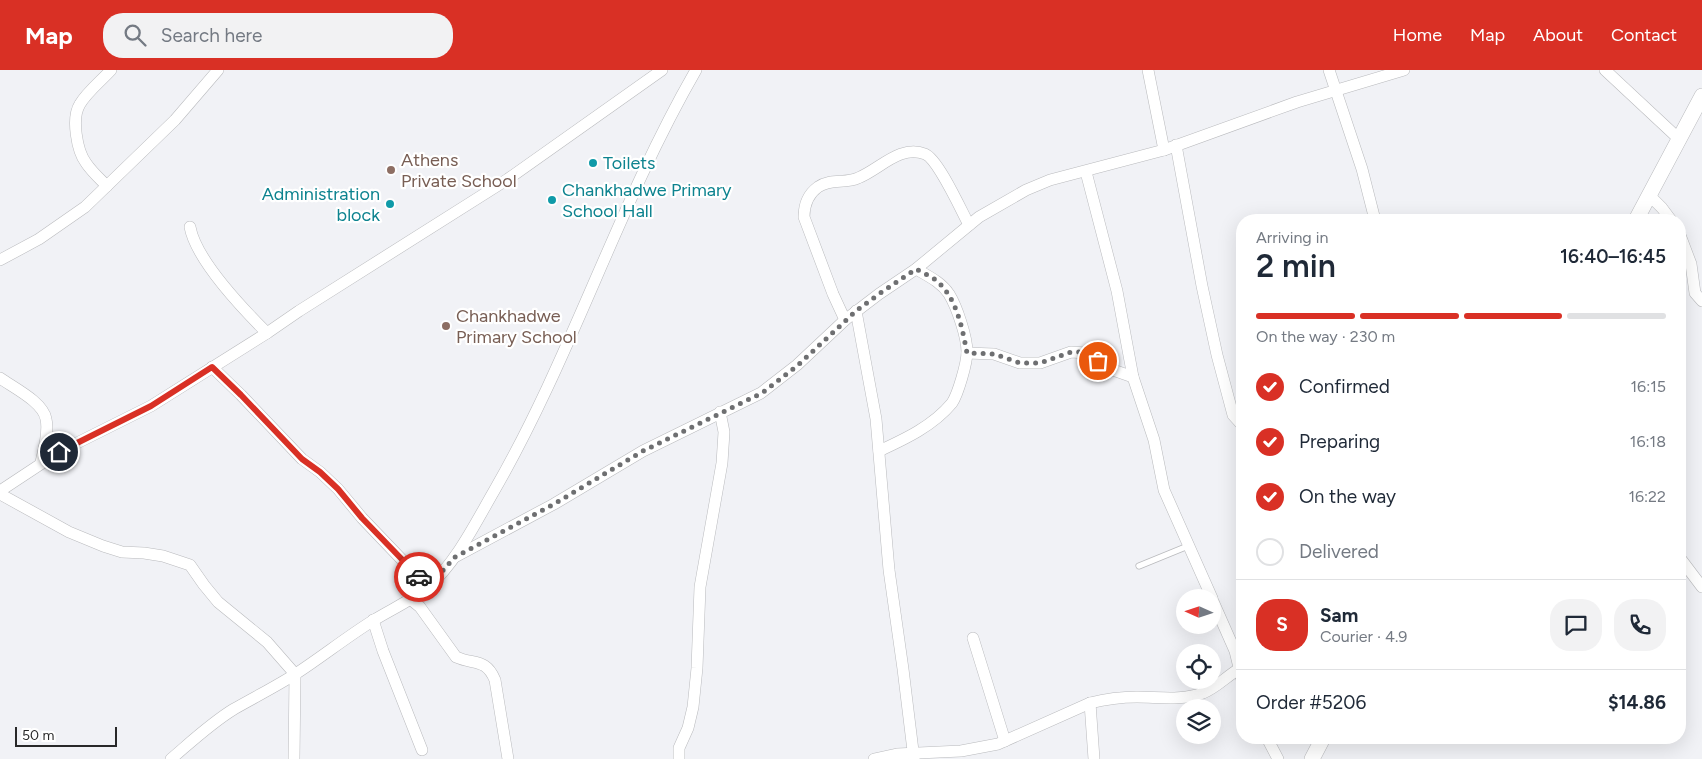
<!DOCTYPE html>
<html lang="en">
<head>
<meta charset="utf-8">
<style>
  body { margin:0; font-family:Figtree,sans-serif; background:#f2f2f3; color:#1f2937; height:100vh; display:flex; flex-direction:column; font-size:19px; white-space:nowrap }
  * { box-sizing:border-box; margin:0 }
  p { font-size:16px; color:#747a83 }
  .icon { flex:none; width:28px; height:28px; fill:none; stroke:currentColor; stroke-width:2; stroke-linecap:round; stroke-linejoin:round }
  .map { position:relative; flex:1; overflow:hidden }
  .details { position:absolute; left:1236px; top:144px; width:450px; height:530px; display:flex; flex-direction:column; background:#fff; border-radius:20px; box-shadow:0 5px 20px #0002 }
  .details>* { flex:none }
  .needle { width:32px; rotate:273deg }
  .buttons { position:absolute; left:1176px; top:519px; display:grid; gap:10px }
  .buttons a { display:grid; place-items:center; width:45px; height:45px; border-radius:50%; background:#fff; box-shadow:0 5px 20px #0002; font-size:25px }
  .scale { position:absolute; left:15px; bottom:12px; width:102px; box-sizing:border-box; padding-left:5px; border:2px solid #282829; border-top:0; font-size:14px; line-height:18px; white-space:nowrap; color:#282829; -webkit-text-stroke:4px #fff; paint-order:stroke }
  .pin { position:absolute; display:grid; place-items:center; width:42px; height:42px; color:#fff; margin:-21px; border:2px solid #fff; border-radius:50%; box-shadow:0 1px 5px #0007 }
  .courier { position:absolute; display:grid; place-items:center; width:50px; height:50px; margin:-25px; border:4px solid #d93025; border-radius:50%; background:#fff; color:#222; box-shadow:0 1px 6px #0007 }
  .summary em { font-style:normal; font-weight:600 }
  .summary div { display:flex; flex-direction:column-reverse }
  .summary { display:flex; align-items:center; justify-content:space-between; height:85px; padding:0 20px }
  h1 { font-size:32px; font-weight:600; line-height:38px }
  .bar { display:grid; grid-template-columns:repeat(4,1fr); gap:8px 5px; align-content:center; height:60px; padding:0 20px }
  .bar i { height:6px; border-radius:4px; background:#e0e1e3 }
  .bar .selected { background:#d93025 }
  .bar p { grid-column:span 4 }
  .line { display:flex; align-items:center; gap:12px; padding:0 20px; border-top:1px solid #e0e1e3 }
  .line div { flex:1 }
  .round { display:grid; place-items:center; flex:none; width:52px; height:52px; border-radius:20px; background:#f2f2f3 }
  ol { padding:0 20px; list-style:none }
  li { display:flex; align-items:center; gap:15px; height:55px }
  li p { margin-inline-start:auto }
  li .icon { padding:5px; border-radius:50%; background:#d93025; color:#fff; stroke-width:4 }
  li:last-child { color:#747a83 }
  li i { width:28px; height:28px; border:2px solid #e0e1e3; border-radius:50% }
  header { display:flex; align-items:center; gap:30px; box-sizing:border-box; height:70px; padding:0 25px; background:#d93025; color:#fff }
  header strong { font-size:24px }
  nav { display:flex; gap:28px; margin-inline-start:auto; font-size:18px }
  .search { width:350px; height:45px; background:#f2f2f3; display:flex; align-items:center; gap:12px; box-sizing:border-box; padding:0 18px; border-radius:20px; color:#747a83; font-size:19px }
  .map>svg:first-child { display:block }
  .lines { fill:none; stroke-linecap:round; stroke-linejoin:round }
  .service-casing { stroke:#b9babd; stroke-width:7 }
  .minor-casing { stroke:#b9babd; stroke-width:12 }
  .tertiary-casing { stroke:#b9babd; stroke-width:16 }
  .service { stroke:#fff; stroke-width:5.5 }
  .minor { stroke:#fff; stroke-width:11 }
  .tertiary { stroke:#fff; stroke-width:15 }
  .done { stroke:#6e6f71; stroke-width:5; stroke-dasharray:0 9 }
  .route { stroke:#d93025; stroke-width:6 }
  .culture-dot { fill:#0f9aa8; stroke:#fff; stroke-width:2 }
  .education-dot { fill:#8d6e63; stroke:#fff; stroke-width:2 }
  .labels { text-anchor:middle; stroke-width:4.5; stroke-linejoin:round; paint-order:stroke }
  .education-label { font-size:18px; fill:#785e54; stroke:#fff; text-anchor:start }
  .culture-label { font-size:18px; fill:#0d838f; stroke:#fff; text-anchor:start }
</style>
</head>
<body>
<header>
<strong>Map</strong>
<div class="search"><svg class="icon" aria-label="search" viewBox="0 0 24 24"><circle cx="10" cy="10" r="6"/><path d="M15 15l6 6"/></svg>Search here</div>
<nav><a>Home</a><a>Map</a><a>About</a><a>Contact</a></nav>
</header>
<div class="map">
<svg width="1702" height="689" viewBox="0 0 1702 689">
  <rect width="100%" height="100%" fill="#f1f2f6"/>
  <g class="lines">
    <g class="service-casing">
      <polyline id="service" points="1139,496 1188,476"/>
    </g>
    <g class="minor-casing">
      <g id="minor">
        <polyline points="1148,0 1164,80"/>
        <polyline points="1329,0 1362,99 1375,150"/>
        <polyline points="1605,0 1679,69"/>
        <polyline points="1176,75 1202,216 1217,285 1233,345 1242,355"/>
        <polyline points="1086,102 1117,221 1133,307 1154,370 1164,420 1212,528"/>
        <path d="M 107,116 C 100,109 92,102 86,93 C 77,81 71,48 80,34 C 87,22 101,11 111,0"/>
        <polyline points="1650,126 1662,138 1671,150"/>
        <path d="M 190,157 C 196,190 243,239 267,263"/>
        <polyline points="1680,165 1691,194 1695,223 1702,231"/>
        <polyline points="0,190 39,169 85,137 175,50 218,0"/>
        <polyline points="856,241 876,349 889,500 903,599 914,689"/>
        <path d="M 845,250 L 833,224 L 804,147 C 804,135 807,125 818,117 C 831,108 845,114 858,108 C 879,100 900,74 925,84 C 938,89 961,140 969,155"/>
        <polyline points="967,283 994,284 1020,293 1040,293 1071,282 1086,283 1113,300 1133,307"/>
        <polyline points="212,297 241,325 302,389 320,402 338,419 362,448 428,517"/>
        <path d="M 0,308 C 14,318 43,332 46,349 C 49,362 44,379 41,392"/>
        <path d="M 879,381 C 905,369 933,356 952,333 C 958,324 967,293 967,282 C 967,267 957,237 949,224 C 941,212 928,206 916,199"/>
        <polyline points="0,421 59,382 151,336 267,263 299,241 508,109 662,0"/>
        <polyline points="0,424 69,462 103,476 122,482 144,483 163,486 190,495 204,515 218,532 267,572 295,604 294,689"/>
        <polyline points="455,487 554,434 643,381 761,323 797,295 845,250 879,224 916,199 979,147 1026,120 1050,110 1164,80 1297,32 1404,0"/>
        <polyline points="1680,488 1702,517"/>
        <path d="M 409,528 L 420,537 L 456,587 C 474,595 486,588 495,610 L 508,689"/>
        <polyline points="1212,529 1235,581 1242,610"/>
        <polyline points="373,550 383,581 422,680"/>
        <polyline points="973,568 1005,671"/>
        <polyline points="1090,633 1094,689"/>
        <polyline points="1267,668 1278,689"/>
        <path d="M 171,689 C 191,672 211,653 234,639 C 255,627 277,616 297,603 C 323,586 348,566 374,550 C 392,539 412,530 428,517 C 456,493 476,452 494,421 C 572,286 618,135 696,0"/>
        <polyline points="679,689 679,678 688,658 693,637 697,598 700,517 722,393 724,362 720,342"/>
        <path d="M 874,689 L 897,684 L 961,681 L 998,674 L 1090,633 C 1106,629 1120,627 1137,627 C 1159,627 1180,631 1203,623 C 1216,618 1227,606 1239,599"/>
      </g>
    </g>
    <g class="tertiary-casing">
      <g id="tertiary">
        <polyline points="1636,150 1702,26"/>
        <polyline points="1312,689 1323,668"/>
      </g>
    </g>
    <use href="#service" class="service"/>
    <use href="#minor" class="minor"/>
    <use href="#tertiary" class="tertiary"/>
  </g>
  <g class="lines">
    <path class="done" d="M 419,507 L 428,517 L 455,487 L 554,434 L 643,381 L 762,323 L 797,296 L 856,241 L 879,224 L 916,199 C 923,203 931,206 937,211 C 957,229 962,257 967,283 L 994,284 L 1020,293 L 1040,293 L 1071,282 L 1086,282 L 1098,291"/>
    <polyline class="route" points="59,382 151,336 212,297 241,325 302,389 320,402 338,419 362,448 419,507"/>
  </g>
  <g class="culture-dot">
    <circle cx="593" cy="93" r="5"/>
    <circle cx="552" cy="130" r="5"/>
    <circle cx="390" cy="134" r="5"/>
  </g>
  <g class="education-dot">
    <circle cx="391" cy="100" r="5"/>
    <circle cx="446" cy="256" r="5"/>
  </g>
  <g class="labels">
    <g class="education-label">
      <text x="401" y="96">Athens<tspan x="401" dy="21">Private School</tspan></text>
      <text x="456" y="252">Chankhadwe<tspan x="456" dy="21">Primary School</tspan></text>
    </g>
    <g class="culture-label">
      <text x="603" y="99">Toilets</text>
      <text x="562" y="126">Chankhadwe Primary<tspan x="562" dy="21">School Hall</tspan></text>
      <text x="380" y="130" text-anchor="end">Administration<tspan x="380" dy="21">block</tspan></text>
    </g>
  </g>
</svg>
<div class="buttons">
<a><svg class="needle" viewBox="-14 -14 28 28"><path d="M0-13l5 13h-10z" fill="#e53935"/><path d="M0 13l5-13h-10z" fill="#747a83"/></svg></a>
<a><svg class="icon" aria-label="locate" viewBox="0 0 24 24"><circle cx="12" cy="12" r="6"/><path d="M12 2v4M12 18v4M2 12h4M18 12h4"/></svg></a>
<a><svg class="icon" aria-label="layers" viewBox="0 0 24 24"><path d="M12 4l9 5-9 5-9-5zM3 14l9 5 9-5"/></svg></a>
</div>
<div class="scale">50 m</div>
<div class="pin" style="left:1098px;top:291px;background:#ea580c"><svg class="icon" aria-label="bag" viewBox="0 0 24 24"><path d="M5 8h14l-1 12H6zM9 8a3 3 0 0 1 6 0"/></svg></div>
<div class="pin" style="left:59px;top:382px;background:#1f2937"><svg class="icon" aria-label="home" viewBox="0 0 24 24"><path d="M3 11l9-7 9 7M6 9v11h12V9"/></svg></div>
<div class="courier" style="left:419px;top:507px"><svg class="icon" aria-label="car" viewBox="0 0 24 24"><path d="M5 17H2v-5l4-1 3-4h7l3 4 3 1v5h-3M9 17h6M6 11h13"/><circle cx="7" cy="17" r="2"/><circle cx="17" cy="17" r="2"/></svg></div>
<section class="details">
<div class="summary"><div><h1>2 min</h1><p>Arriving in</p></div><em>16:40–16:45</em></div>
<div class="bar"><i class="selected"></i><i class="selected"></i><i class="selected"></i><i></i><p>On the way · 230 m</p></div>
<ol>
<li><svg class="icon" aria-label="check" viewBox="0 0 24 24"><path d="M5 12l5 5 9-10"/></svg>Confirmed<p>16:15</p></li>
<li><svg class="icon" aria-label="check" viewBox="0 0 24 24"><path d="M5 12l5 5 9-10"/></svg>Preparing<p>16:18</p></li>
<li><svg class="icon" aria-label="check" viewBox="0 0 24 24"><path d="M5 12l5 5 9-10"/></svg>On the way<p>16:22</p></li>
<li><i></i>Delivered</li>
</ol>
<div class="line" style="height:90px"><b class="round" style="background:#d93025;color:#fff">S</b><div><b>Sam</b><p>Courier · 4.9</p></div><a class="round"><svg class="icon" aria-label="chat" viewBox="0 0 24 24"><path d="M4 5h16v11H9l-5 4z"/></svg></a><a class="round"><svg class="icon" aria-label="phone" viewBox="0 0 24 24"><path d="M5 4h4l2 5-3 2q2 4 5 5l2-3 5 2v4C11 20 4 13 5 4z"/></svg></a></div>
<div class="line" style="height:65px"><div>Order #5206</div><b>$14.86</b></div>
</section>
</div>
</body>
</html>
